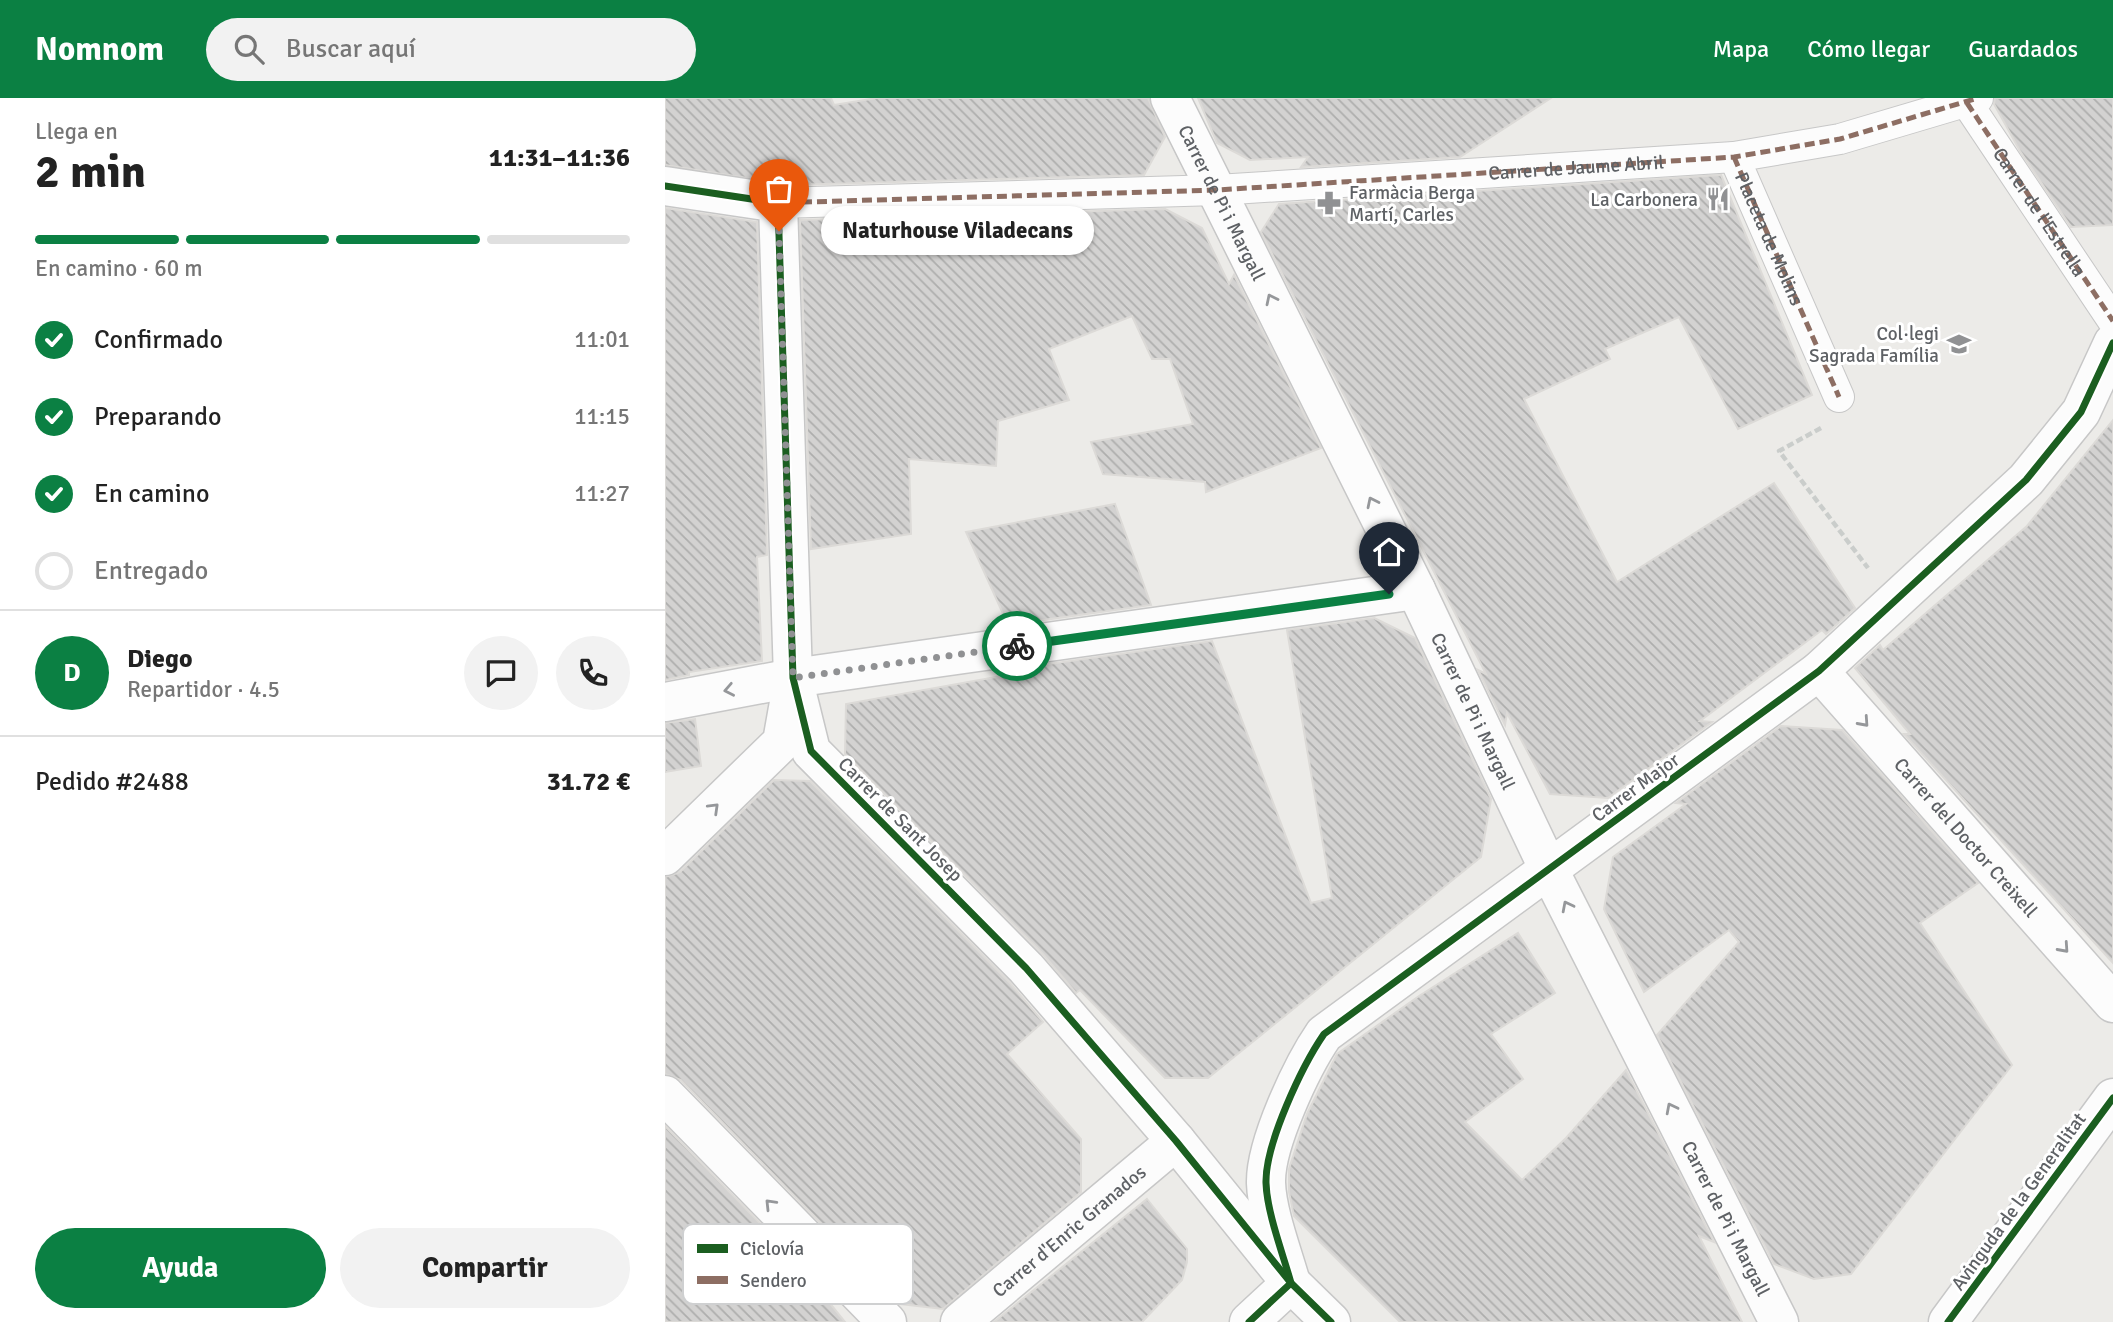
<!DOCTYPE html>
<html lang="es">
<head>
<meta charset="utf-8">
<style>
  body { margin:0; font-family:Signika,sans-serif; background:#f2f2f2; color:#222; height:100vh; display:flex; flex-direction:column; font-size:26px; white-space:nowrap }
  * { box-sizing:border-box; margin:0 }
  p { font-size:23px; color:#767676 }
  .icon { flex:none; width:38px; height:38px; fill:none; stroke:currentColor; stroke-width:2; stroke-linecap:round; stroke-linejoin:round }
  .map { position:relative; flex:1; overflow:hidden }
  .side { display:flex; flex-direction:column; background:#fff; width:665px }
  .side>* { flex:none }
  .pin { position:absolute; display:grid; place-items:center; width:60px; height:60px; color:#fff; margin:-72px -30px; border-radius:50% 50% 50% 0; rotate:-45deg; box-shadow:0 0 7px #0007 }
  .pin .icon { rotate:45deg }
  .courier { position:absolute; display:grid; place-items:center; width:70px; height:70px; margin:-35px; border:5px solid #0b8043; border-radius:50%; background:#fff; color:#222; box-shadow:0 2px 9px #0007 }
  .bubble { position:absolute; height:49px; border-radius:24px; background:#fff; box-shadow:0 2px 5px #0004; font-size:23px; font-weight:700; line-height:49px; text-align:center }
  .summary em { font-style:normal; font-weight:700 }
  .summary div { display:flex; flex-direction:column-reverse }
  .summary { display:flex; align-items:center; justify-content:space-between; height:119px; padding:0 35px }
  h1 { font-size:46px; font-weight:700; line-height:52px }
  .bar { display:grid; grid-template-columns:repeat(4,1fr); gap:10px 7px; align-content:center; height:84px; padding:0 35px }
  .bar i { height:9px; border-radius:5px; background:#e0e0e0 }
  .bar .current { background:#0b8043 }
  .bar p { grid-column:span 4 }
  .line { display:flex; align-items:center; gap:18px; padding:0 35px; border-top:2px solid #e0e0e0 }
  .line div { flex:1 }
  .round { display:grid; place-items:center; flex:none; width:74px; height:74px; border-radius:37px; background:#f2f2f2 }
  ol { padding:0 35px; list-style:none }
  li { display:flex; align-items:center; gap:21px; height:77px }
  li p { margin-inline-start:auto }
  li .icon { padding:7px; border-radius:50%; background:#0b8043; color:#fff; stroke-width:4 }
  li:last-child { color:#767676 }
  li i { width:38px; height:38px; border:4px solid #e0e0e0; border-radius:50% }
  .button { display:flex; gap:14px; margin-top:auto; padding:14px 35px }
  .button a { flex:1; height:80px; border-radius:42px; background:#0b8043; color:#fff; font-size:28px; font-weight:700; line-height:80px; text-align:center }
  .button a+a { background:#f2f2f2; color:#222 }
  header { display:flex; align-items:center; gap:42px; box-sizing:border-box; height:98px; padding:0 35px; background:#0b8043; color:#fff }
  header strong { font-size:33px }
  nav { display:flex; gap:38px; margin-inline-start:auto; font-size:24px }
  .search { width:490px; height:63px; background:#f2f2f2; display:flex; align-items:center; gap:18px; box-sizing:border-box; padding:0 24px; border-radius:38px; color:#767676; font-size:26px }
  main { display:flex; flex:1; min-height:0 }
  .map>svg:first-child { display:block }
  .building { fill:url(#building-back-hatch); stroke:#dcdad7; stroke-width:2 }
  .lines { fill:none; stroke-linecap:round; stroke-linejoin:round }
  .pedestrian-casing { stroke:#c7c7c7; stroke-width:32 }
  .minor-casing { stroke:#c7c7c7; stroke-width:41 }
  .tertiary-casing { stroke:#c7c7c7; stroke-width:41 }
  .path { stroke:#cacdcb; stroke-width:4.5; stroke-dasharray:7 3.5; stroke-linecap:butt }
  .pedestrian { stroke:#fcfcfc; stroke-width:30 }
  .minor { stroke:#fcfcfc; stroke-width:38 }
  .tertiary { stroke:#fcfcfc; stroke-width:38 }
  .quiet { stroke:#8d6e63; stroke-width:5; stroke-dasharray:10 5; stroke-linecap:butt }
  .cycleway-casing { stroke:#fff; stroke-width:11 }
  .cycleway { stroke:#1b5e20; stroke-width:7 }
  .oneway { stroke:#95979a }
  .done { stroke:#909193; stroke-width:7; stroke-dasharray:0 12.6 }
  .route { stroke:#0b8043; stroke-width:9 }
  .labels { text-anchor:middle; stroke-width:6; stroke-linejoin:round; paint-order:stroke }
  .street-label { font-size:19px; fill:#5e6165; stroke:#fff }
  .poi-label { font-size:19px; fill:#5e6165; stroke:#fff; text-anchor:end }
  .key { fill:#fff; stroke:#cfd0d1; stroke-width:2 }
  .key-label { font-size:19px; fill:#5e6165 }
</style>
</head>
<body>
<header>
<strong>Nomnom</strong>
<div class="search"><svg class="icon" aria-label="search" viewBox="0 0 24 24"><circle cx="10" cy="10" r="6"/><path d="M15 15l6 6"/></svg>Buscar aquí</div>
<nav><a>Mapa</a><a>Cómo llegar</a><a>Guardados</a></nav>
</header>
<main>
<section class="side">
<div class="summary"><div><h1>2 min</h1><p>Llega en</p></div><em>11:31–11:36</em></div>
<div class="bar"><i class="current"></i><i class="current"></i><i class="current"></i><i></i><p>En camino · 60 m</p></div>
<ol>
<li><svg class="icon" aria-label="check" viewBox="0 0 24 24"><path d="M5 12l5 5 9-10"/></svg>Confirmado<p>11:01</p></li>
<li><svg class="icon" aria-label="check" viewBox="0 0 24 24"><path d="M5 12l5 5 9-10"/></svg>Preparando<p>11:15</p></li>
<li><svg class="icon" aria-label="check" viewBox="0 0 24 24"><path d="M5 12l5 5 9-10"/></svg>En camino<p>11:27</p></li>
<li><i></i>Entregado</li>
</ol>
<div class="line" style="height:126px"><b class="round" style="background:#0b8043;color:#fff">D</b><div><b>Diego</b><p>Repartidor · 4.5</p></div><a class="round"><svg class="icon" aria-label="chat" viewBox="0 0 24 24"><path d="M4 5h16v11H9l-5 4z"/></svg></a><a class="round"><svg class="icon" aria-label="phone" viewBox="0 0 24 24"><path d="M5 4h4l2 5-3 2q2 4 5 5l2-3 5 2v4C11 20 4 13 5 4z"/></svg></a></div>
<div class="line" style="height:91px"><div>Pedido #2488</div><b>31.72 €</b></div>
<div class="button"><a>Ayuda</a><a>Compartir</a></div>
</section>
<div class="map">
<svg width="1448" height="1224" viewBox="0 0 1448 1224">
  <defs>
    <pattern id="building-back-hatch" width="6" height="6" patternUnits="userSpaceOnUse" patternTransform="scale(1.75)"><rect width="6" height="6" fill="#d3d2d1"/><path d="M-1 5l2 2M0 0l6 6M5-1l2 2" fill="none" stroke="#aeaead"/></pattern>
  </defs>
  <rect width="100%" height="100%" fill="#ecebe8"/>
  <g class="building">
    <polygon points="0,0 166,0 169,7 212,0 483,0 500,39 479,77 125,87 0,67"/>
    <polygon points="533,0 886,0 795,59 636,69 643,59 585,62 552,45"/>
    <polygon points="1330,0 1448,0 1448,127 1406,129 1355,53 1329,6"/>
    <polygon points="1056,77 1147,297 1073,331 1014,219 940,251 945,261 859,301 952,484 1109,385 1190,510 1161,536 1157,532 1035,623 1047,624 943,700 885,696 842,615 840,627 813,572 821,576 596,134 614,106"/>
    <polygon points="0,110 92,124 102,457 92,459 97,563 24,574 24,577 0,582"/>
    <polygon points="500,111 537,130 564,186 569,177 656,350 541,394 540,384 438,376 426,344 528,326 505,261 487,261 467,218 384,251 404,302 333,323 331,368 244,361 246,436 146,451 135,122"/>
    <polygon points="1448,322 1448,865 1239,636 1245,636 1190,570 1215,547 1218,552 1362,428"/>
    <polygon points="450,406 486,507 343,527 301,434"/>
    <polygon points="709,520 750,540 826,701 816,759 543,980 500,980 415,892 411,895 377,855 180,656 181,606 364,573 362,569 547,543 646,805 667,800 622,532"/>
    <polygon points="30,621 36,668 0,674 0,625"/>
    <polygon points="1116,628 1177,632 1313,785 1255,825 1347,967 1186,1176 1149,1181 1109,1166 992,937 1074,844 1064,832 979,894 939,811 948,759 1021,706 1011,705"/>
    <polygon points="109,682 145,683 345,885 378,924 342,956 416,1041 416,1094 278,1211 235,1206 16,982 0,976 0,779 15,774"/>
    <polygon points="853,835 890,895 826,936 858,981 800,1024 857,1082 901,1040 961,972 1049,1144 1034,1138 1077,1224 735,1224 629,1118 624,1094 624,1071 642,1016 672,956 754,898"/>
    <polygon points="0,1028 167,1199 159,1198 180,1224 0,1224"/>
    <polygon points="482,1101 522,1151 522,1164 517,1182 477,1224 329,1224"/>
  </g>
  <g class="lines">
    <g class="pedestrian-casing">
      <g id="pedestrian">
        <polyline points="1302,5 1448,223"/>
        <path id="s1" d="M 1069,59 L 1174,299"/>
        <polyline points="113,105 552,92 1069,59 1175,41 1313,0"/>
      </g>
    </g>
    <g class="minor-casing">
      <g id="minor">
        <path id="s2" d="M 505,0 L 751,492 L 884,772 L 1114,1224"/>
        <polyline points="0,88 113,105 128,580 146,653 361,870 511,1043 626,1185 666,1224"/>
        <path id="s3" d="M 1154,573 L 1448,905"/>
        <polyline points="0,604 128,580 751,492"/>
        <polyline points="0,758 117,644 126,593"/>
        <polyline points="0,997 222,1224"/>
        <path id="s4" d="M 295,1224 L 511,1043"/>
        <path d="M 584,1224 L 626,1185 C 618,1156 602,1115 601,1085 C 600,1046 637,968 659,936 L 1154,573 L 1361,382 L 1416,314 L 1448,245"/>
      </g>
    </g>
    <g class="tertiary-casing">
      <polyline id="tertiary" points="1283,1224 1448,1000"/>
    </g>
    <polyline class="path" points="1156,330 1114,353 1203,470"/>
    <use href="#pedestrian" class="pedestrian"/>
    <use href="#minor" class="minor"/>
    <use href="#tertiary" class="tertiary"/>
    <g class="quiet">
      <path id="s5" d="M 1302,5 L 1448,223"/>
      <polyline points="1069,59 1174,299"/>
      <path id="s6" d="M 107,105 L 552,92 L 1069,59 L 1175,41 L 1313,0"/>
    </g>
    <g class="cycleway-casing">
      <g id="cycleway">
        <polyline points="0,88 113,105 128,580 146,653 361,870 511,1043 626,1185 666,1224"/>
        <path d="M 584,1224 L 626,1185 C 618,1156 602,1115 601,1085 C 600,1046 637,968 659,936 L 1154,573 L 1361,382 L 1416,314 L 1448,245"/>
        <polyline points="1283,1224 1448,1000"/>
      </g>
    </g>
    <use href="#cycleway" class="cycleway"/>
  </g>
  <defs><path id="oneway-chevron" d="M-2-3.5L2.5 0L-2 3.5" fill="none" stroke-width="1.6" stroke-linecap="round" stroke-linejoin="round" transform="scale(1.75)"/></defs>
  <g class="oneway">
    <use href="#oneway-chevron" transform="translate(606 201) rotate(-116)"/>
    <use href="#oneway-chevron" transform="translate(707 404) rotate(-116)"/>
    <use href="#oneway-chevron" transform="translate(64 592) rotate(169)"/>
    <use href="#oneway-chevron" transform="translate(1199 624) rotate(48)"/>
    <use href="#oneway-chevron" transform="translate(49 710) rotate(-44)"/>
    <use href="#oneway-chevron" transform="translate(902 808) rotate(-117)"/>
    <use href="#oneway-chevron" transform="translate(1399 850) rotate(48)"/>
    <use href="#oneway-chevron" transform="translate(1006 1010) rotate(-117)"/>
    <use href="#oneway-chevron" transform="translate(105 1106) rotate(-134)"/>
  </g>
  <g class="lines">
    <polyline class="done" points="114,133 128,580 352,548"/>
    <polyline class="route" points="352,548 724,496"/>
  </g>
  <defs>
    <g id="restaurant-bare" transform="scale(1.89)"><path d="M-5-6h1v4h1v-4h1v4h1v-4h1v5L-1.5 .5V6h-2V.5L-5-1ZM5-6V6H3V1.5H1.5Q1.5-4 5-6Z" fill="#909193" stroke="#fff" stroke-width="2.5" paint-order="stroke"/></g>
    <g id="pharmacy-bare" transform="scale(1.89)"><path d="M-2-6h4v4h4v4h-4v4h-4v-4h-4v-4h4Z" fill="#909193" stroke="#fff" stroke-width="2.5" paint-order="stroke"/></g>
    <g id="school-bare" transform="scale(1.89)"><path d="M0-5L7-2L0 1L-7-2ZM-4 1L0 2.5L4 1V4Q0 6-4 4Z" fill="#909193" stroke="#fff" stroke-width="2.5" paint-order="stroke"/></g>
  </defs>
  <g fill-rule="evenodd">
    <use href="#restaurant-bare" x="1053" y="101"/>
    <use href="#pharmacy-bare" x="664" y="105"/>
    <use href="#school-bare" x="1294" y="246"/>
  </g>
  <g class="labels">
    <g class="street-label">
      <text dy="7" stroke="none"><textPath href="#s6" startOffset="805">Carrer de Jaume Abril</textPath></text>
      <text dy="7" stroke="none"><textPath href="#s2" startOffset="117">Carrer de Pi i Margall</textPath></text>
      <text dy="7" stroke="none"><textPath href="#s5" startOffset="131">Carrer de l'Estrella</textPath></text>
      <text dy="7" stroke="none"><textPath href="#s1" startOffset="89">Placeta de Molins</textPath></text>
      <text dy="7" stroke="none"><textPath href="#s2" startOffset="684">Carrer de Pi i Margall</textPath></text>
      <text transform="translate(970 689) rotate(-36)" y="7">Carrer Major</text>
      <text transform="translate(236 721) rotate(45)" y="7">Carrer de Sant Josep</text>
      <text dy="7" stroke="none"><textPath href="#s3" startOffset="222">Carrer del Doctor Creixell</textPath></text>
      <text transform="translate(1353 1103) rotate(-54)" y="7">Avinguda de la Generalitat</text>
      <text dy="7" stroke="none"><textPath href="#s2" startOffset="1251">Carrer de Pi i Margall</textPath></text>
      <text dy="7" stroke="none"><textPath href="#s4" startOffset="142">Carrer d'Enric Granados</textPath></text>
    </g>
    <g class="poi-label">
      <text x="684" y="101" text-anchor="start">Farmàcia Berga<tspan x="684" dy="22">Martí, Carles</tspan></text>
      <text x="1033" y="108">La Carbonera</text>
      <text x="1274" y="242">Col·legi<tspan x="1274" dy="22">Sagrada Família</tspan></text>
    </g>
  </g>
  <rect x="18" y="1126" width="230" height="80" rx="10" class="key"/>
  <rect x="32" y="1146" width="31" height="9" fill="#1b5e20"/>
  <rect x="32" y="1178" width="31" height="8" fill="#8d6e63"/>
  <g class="key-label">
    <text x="75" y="1157">Ciclovía</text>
    <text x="75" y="1189">Sendero</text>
  </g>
</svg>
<div class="pin" style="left:114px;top:133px;background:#ea580c"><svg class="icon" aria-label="bag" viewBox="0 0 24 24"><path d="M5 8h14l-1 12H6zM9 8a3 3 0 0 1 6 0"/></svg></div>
<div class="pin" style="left:724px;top:496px;background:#1f2937"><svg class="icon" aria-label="home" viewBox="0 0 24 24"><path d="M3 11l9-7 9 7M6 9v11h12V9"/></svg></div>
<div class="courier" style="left:352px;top:548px"><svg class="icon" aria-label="bike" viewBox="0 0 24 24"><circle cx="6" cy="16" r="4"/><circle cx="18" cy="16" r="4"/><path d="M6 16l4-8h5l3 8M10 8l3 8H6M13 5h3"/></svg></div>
<div class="bubble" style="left:156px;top:108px;width:273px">Naturhouse Viladecans</div>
</div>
</main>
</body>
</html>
